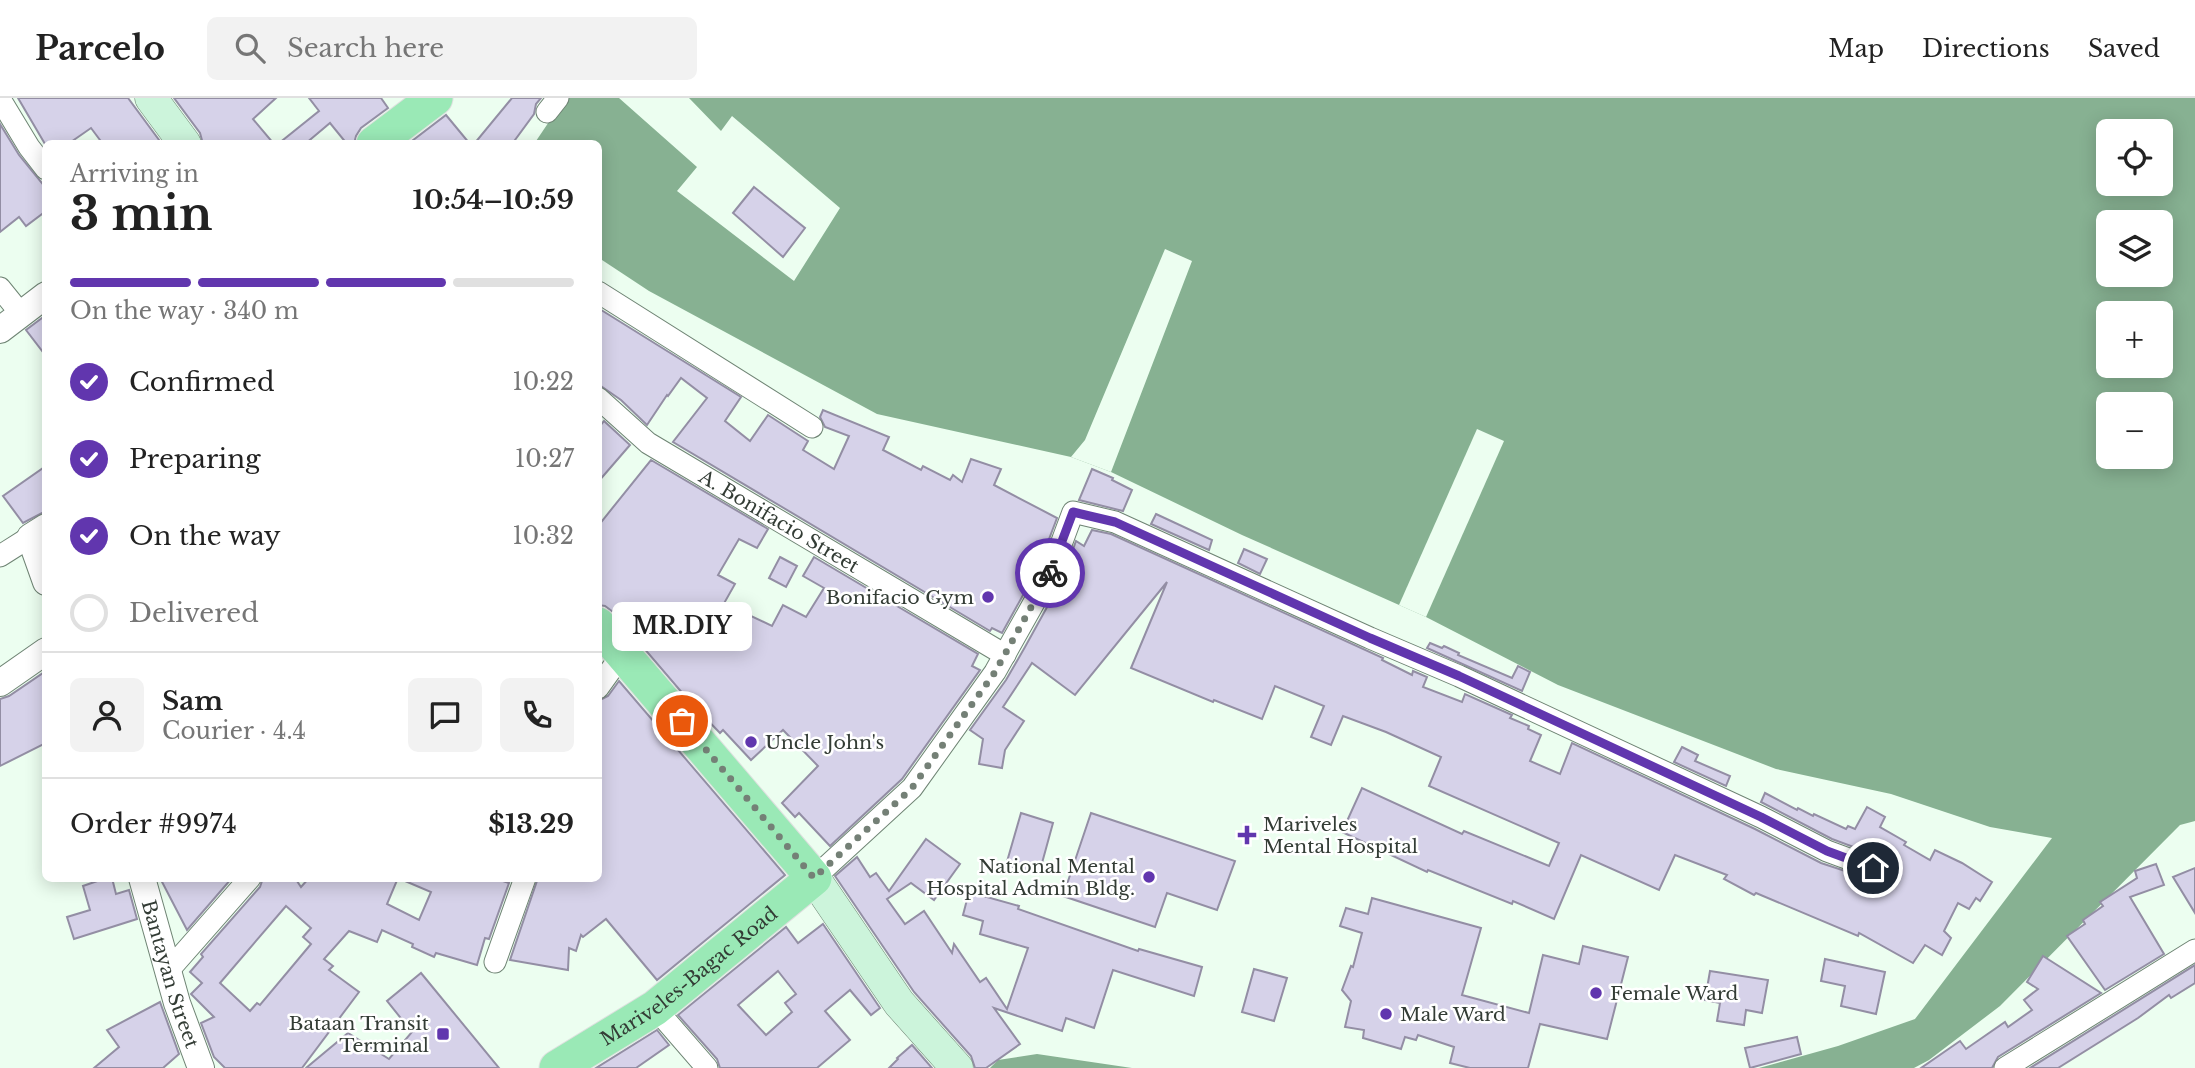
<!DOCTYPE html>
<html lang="en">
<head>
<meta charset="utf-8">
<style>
  body { margin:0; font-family:"Libre Baskerville",serif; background:#f2f2f2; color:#222; height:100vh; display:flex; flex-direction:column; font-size:26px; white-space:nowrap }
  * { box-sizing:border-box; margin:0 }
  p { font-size:23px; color:#767676 }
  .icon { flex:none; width:38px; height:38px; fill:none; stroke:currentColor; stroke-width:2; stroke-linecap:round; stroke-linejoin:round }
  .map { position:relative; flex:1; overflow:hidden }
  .details { position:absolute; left:42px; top:42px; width:560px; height:742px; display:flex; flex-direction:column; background:#fff; border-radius:10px; box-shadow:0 4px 18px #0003 }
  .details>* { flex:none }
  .tools { position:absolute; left:2096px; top:21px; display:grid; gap:14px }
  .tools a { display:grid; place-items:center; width:77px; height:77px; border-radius:10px; background:#fff; box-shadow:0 4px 18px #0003; font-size:35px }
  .pin { position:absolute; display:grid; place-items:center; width:60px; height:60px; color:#fff; margin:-30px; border:4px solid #fff; border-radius:50%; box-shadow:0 2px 7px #0007 }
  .courier { position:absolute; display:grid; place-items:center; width:70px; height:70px; margin:-35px; border:5px solid #6136ae; border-radius:50%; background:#fff; color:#222; box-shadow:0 2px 9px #0007 }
  .bubble { position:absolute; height:49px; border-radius:10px; background:#fff; box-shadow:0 4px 18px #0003; font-size:23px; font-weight:800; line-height:49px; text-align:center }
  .headline em { font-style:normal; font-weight:800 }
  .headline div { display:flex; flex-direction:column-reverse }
  .headline { display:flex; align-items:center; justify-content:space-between; height:119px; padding:0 28px }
  h1 { font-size:46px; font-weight:800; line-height:52px }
  .bar { display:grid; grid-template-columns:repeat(4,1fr); gap:10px 7px; align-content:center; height:84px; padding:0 28px }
  .bar i { height:9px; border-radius:5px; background:#e0e0e0 }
  .bar .active { background:#6136ae }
  .bar p { grid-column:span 4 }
  .line { display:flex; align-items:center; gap:18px; padding:0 28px; border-top:2px solid #e0e0e0 }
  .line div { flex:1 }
  .round { display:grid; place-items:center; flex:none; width:74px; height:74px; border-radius:10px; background:#f2f2f2 }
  ol { padding:0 28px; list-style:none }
  li { display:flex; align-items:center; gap:21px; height:77px }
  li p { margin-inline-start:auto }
  li .icon { padding:7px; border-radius:50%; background:#6136ae; color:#fff; stroke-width:4 }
  li:last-child { color:#767676 }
  li i { width:38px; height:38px; border:4px solid #e0e0e0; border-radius:50% }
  header { display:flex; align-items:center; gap:42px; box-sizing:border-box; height:98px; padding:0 35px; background:#fff; border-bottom:2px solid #e0e0e0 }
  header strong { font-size:33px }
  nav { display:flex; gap:38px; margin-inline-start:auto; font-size:24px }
  .search { width:490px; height:63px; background:#f2f2f2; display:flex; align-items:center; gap:18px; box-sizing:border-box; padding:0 24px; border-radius:10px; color:#767676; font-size:26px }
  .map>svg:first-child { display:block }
  .water { fill:#87b192; fill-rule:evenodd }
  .pier { fill:#ecfef0 }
  .building { fill:#d6d2e9; stroke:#938ea4; stroke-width:2; fill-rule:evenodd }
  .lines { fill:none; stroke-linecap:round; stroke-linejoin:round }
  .minor-casing { stroke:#6f8474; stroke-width:23 }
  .tertiary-casing { stroke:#6f8474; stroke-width:28 }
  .secondary-casing { stroke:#6f8474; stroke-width:33 }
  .primary-casing { stroke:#dee0df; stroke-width:37 }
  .minor { stroke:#fff; stroke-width:21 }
  .tertiary { stroke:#fff; stroke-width:26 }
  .secondary { stroke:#ccf4db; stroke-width:32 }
  .primary { stroke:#9ae9b6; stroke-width:35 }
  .done { stroke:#748076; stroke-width:7; stroke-dasharray:0 12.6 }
  .route { stroke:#6136ae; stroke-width:9 }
  .poi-dot { fill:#6136ae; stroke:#fff; stroke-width:2.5 }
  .labels { text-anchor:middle; stroke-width:5; stroke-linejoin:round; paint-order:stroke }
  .street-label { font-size:19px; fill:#333c35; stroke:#fff }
  .poi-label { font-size:19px; fill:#333c35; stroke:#fff; text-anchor:start }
</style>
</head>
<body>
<header>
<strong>Parcelo</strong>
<div class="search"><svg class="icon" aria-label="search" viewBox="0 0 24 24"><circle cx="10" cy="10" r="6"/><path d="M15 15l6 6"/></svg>Search here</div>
<nav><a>Map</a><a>Directions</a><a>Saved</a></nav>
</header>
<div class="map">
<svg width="2195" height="970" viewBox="0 0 2195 970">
  <rect width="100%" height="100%" fill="#ecfef0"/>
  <g class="water">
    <path d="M 565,0 L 2195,0 L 2195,723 L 2180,727 L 2000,908 L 1929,962 L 1914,970 L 1759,970 L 1838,948 L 1915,921 L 2052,740 L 1990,729 L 1891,696 L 1776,671 L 1558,587 L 1426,519 L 1242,437 L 1111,374 L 1071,359 L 877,316 L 649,193 L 599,160 L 598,46 L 534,46 ZM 2109,33 L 2161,33 L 2161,86 L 2109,86 ZM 2109,124 L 2161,124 L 2161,177 L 2109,177 ZM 2109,215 L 2161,215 L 2161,268 L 2109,268 ZM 2109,306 L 2161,306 L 2161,359 L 2109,359 Z"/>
    <polygon points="1037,956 1132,970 990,970 998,962"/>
  </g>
  <g class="pier">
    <polygon points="619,0 689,0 721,33 732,18 840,110 794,183 677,93 697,69"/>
    <polygon points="1165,151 1192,163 1111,374 1071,359 1085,342"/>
    <polygon points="1477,331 1504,343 1426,519 1399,507"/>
  </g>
  <g class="building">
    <polygon points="18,0 128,0 162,46 103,46 91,30 68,46 45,46"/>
    <polygon points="174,0 276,0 253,21 274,46 203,46 200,35"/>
    <polygon points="309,0 381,0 388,10 361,30 356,38 354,46 347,46 330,25 305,46 278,46 319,13"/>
    <polygon points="512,0 541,0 536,6 534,16 512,46 474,46"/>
    <polygon points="446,17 470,46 408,46"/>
    <polygon points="0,26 19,57 46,90 46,113 26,128 19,119 0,134"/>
    <polygon points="754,89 805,130 783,159 733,115"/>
    <polygon points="598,210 741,299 725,323 750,343 768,317 808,343 803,352 834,371 849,338 825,329 820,319 823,312 889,339 883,352 921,372 923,368 950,382 953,377 962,384 971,361 1001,371 994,387 1057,420 1038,470 1002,535 992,530 990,533 673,344 707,300 681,280 668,298 667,297 647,327 621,302 598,286"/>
    <polygon points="46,217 46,258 26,232"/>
    <polygon points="604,323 630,347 598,384 598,330"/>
    <polygon points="651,362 768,431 757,450 739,441 718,477 735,486 714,523 734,545 749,517 772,528 783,507 806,519 824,490 803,478 814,459 978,556 972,568 980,572 902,681 830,748 799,715 795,719 782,705 818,668 783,632 751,662 723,632 720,635 690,604 613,514 605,508 598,507 598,428"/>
    <polygon points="46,368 46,413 23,425 3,398"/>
    <polygon points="1092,371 1113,380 1112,382 1132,392 1123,413 1079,402"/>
    <polygon points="1156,416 1212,442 1209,452 1151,426"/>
    <polygon points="1092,432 1111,436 1383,560 1382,562 1412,577 1413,573 1427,579 1423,589 1462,604 1465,596 1512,617 1510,620 1529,628 1528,631 1541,637 1530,663 1560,676 1572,645 1755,731 1821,765 1875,783 1881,780 1885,774 1886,767 1878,758 1832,741 1761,704 1765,695 1797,712 1798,710 1813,718 1814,716 1846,731 1848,728 1855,731 1867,709 1885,719 1880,729 1906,744 1904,747 1930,762 1935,752 1962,765 1992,784 1980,803 1976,800 1969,811 1958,805 1944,833 1951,840 1942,857 1925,847 1913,865 1859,835 1858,838 1756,795 1754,797 1724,781 1727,777 1675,757 1659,792 1581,757 1554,821 1513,803 1512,806 1428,772 1427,774 1342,734 1362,690 1462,736 1464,733 1549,768 1559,745 1429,688 1441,659 1386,634 1343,618 1331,647 1311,639 1324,608 1275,588 1262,621 1214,602 1213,604 1131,570 1167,484 1075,597 1032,565 1003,609 1024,623 1005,652 1002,670 979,666 983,641 970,632 1006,582 1025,549 1062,482 1076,443 1084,448"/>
    <polygon points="1244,451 1267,461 1260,476 1238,465"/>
    <polygon points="780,459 797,468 786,489 769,480"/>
    <polygon points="1430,545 1442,550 1444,548 1459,555 1458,557 1512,580 1518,568 1530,574 1522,593 1427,550"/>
    <polygon points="46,573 46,645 0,668 0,601 9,598"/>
    <polygon points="619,583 785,777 657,882 606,821 583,839 581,837 576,853 569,850 568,872 510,862 538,780 598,780 598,603 608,598"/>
    <polygon points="1682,649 1698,657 1695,663 1730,678 1726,688 1674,664"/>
    <polygon points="1021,715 1053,725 1039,776 1006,767"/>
    <polygon points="1091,715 1235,763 1217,812 1167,795 1155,829 1063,798"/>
    <polygon points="926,741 960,766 934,802 911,785 887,801 905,826 924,813 952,855 954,846 980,884 986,880 1007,911 1028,850 980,836 983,823 963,817 969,794 1019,808 1018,811 1138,853 1139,851 1202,869 1194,898 1113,872 1094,930 1066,920 1062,933 994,910 1020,946 986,970 975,970 971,958 914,894 835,778 857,759 870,779 876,775 889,793"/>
    <polygon points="2156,766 2164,787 2130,799 2164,856 2105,892 2067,838 2085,826 2083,822 2103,808 2100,804 2137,780 2135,773"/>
    <polygon points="2195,770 2195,815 2173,779"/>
    <polygon points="106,780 112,780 116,796 129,792 137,821 74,841 67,819 90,812 83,788"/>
    <polygon points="160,780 232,780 187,832"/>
    <path d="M 263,780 L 295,780 L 301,789 L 309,780 L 398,780 L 387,806 L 419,822 L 431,794 L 398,780 L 504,780 L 503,783 L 509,785 L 489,841 L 485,840 L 477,867 L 436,855 L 434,859 L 412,849 L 413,846 L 382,832 L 377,844 L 349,833 L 324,861 L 333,868 L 329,872 L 359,894 L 302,970 L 225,970 L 214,959 L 201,925 L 214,919 L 191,896 L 202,885 L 190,874 L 203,859 L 201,856 L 260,789 ZM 286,808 L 311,830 L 303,839 L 311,846 L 260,907 L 257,905 L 250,913 L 220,885 Z"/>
    <polygon points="1372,800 1481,830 1462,897 1529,915 1543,857 1579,866 1583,848 1628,859 1607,941 1540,926 1528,970 1470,970 1450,965 1454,949 1418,937 1416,942 1405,939 1401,951 1363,940 1364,932 1345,929 1351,903 1342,892 1351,868 1353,869 1362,835 1340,828 1346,810 1368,816"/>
    <path d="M 823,826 L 880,910 L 871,917 L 850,892 L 825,913 L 850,942 L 817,970 L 720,970 L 717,961 L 678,917 L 786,829 L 798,845 ZM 778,873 L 796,896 L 785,905 L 792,914 L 766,937 L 738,907 Z"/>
    <polygon points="2043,858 2101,895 1998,959 1992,970 1921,970 1960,943 1966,951 2005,924 2008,929 2032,912 2024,902 2038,891 2027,884"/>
    <polygon points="1825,861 1885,874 1876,916 1841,908 1845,888 1821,883"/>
    <polygon points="2195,867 2195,885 2171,900 2169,897 2138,920 2058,970 2030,970"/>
    <polygon points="1254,871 1287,880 1274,923 1242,914"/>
    <polygon points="1710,873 1768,882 1762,915 1746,912 1744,927 1717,923 1720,905 1705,902"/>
    <polygon points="421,875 499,970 306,970 348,935 389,961 412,934 387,903"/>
    <polygon points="160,904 179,956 163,970 94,970 119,949 107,932"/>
    <polygon points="657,932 669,947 636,970 596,970"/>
    <polygon points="1797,939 1801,956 1750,970 1745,950"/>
    <polygon points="912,947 932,970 889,970 898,961 897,960"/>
  </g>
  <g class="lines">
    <g class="minor-casing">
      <g id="minor">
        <polyline points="0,1 29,49 46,71"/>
        <polyline points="547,14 558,0"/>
        <polyline points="0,190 21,216"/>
        <polyline points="598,194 812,329"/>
        <path id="s1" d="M 598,300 L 648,345 L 1005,557"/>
        <polyline points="0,458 30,439"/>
        <polyline points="598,590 623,555"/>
        <polyline points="814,780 912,690 995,574 1050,476 1073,414 1115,424 1370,540 1459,578 1761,719 1827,753 1873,770"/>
        <polyline points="495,864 525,780"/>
        <polyline points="169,872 250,780"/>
        <polyline points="655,910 707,970"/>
        <polyline points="2005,970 2195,852"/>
      </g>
    </g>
    <g class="tertiary-casing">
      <g id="tertiary">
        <polyline points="0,232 46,197"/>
        <polyline points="46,429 30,439 46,484"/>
        <polyline points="0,585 46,553"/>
        <path id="s2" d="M 142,780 L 177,905 L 201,970"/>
      </g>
    </g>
    <g class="secondary-casing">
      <g id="secondary">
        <polyline points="151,0 185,46"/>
        <polyline points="814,780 899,905 957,970"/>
      </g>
    </g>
    <g class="primary-casing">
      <g id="primary">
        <polyline points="374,46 435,0"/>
        <path id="s3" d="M 557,970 L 655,910 L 814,780 L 598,527"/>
      </g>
    </g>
    <use href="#minor" class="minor"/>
    <use href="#tertiary" class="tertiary"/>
    <use href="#secondary" class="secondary"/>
    <use href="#primary" class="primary"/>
  </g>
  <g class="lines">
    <polyline class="done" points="682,623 814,780 912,690 995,574 1050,475"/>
    <polyline class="route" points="1050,475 1073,414 1115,424 1370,540 1459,578 1761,719 1827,753 1873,770"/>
  </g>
  <g class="poi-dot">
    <circle cx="988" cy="499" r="7"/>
    <circle cx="751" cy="644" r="7"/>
    <path d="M1243.5 726.5h7v7h7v7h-7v7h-7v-7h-7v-7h7z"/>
    <circle cx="1149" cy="779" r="7"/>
    <circle cx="1596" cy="895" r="7"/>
    <circle cx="1386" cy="916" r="7"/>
    <rect x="436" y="929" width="14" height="14" rx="3.5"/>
  </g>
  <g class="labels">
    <g class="street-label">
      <text dy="7" stroke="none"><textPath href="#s1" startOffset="220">A. Bonifacio Street</textPath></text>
      <text dy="7" stroke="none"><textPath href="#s2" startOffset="100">Bantayan Street</textPath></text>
      <text dy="7" stroke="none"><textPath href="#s3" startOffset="161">Mariveles-Bagac Road</textPath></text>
    </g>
    <g class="poi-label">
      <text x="974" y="506" text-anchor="end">Bonifacio Gym</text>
      <text x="765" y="651">Uncle John's</text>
      <text x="1263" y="733">Mariveles<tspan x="1263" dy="22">Mental Hospital</tspan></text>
      <text x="1135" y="775" text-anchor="end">National Mental<tspan x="1135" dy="22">Hospital Admin Bldg.</tspan></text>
      <text x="1610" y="902">Female Ward</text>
      <text x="1400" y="923">Male Ward</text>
      <text x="429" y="932" text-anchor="end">Bataan Transit<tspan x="429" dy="22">Terminal</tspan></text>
    </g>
  </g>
</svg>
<div class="tools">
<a><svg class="icon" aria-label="locate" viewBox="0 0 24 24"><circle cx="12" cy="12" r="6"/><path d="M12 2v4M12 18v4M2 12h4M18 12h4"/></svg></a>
<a><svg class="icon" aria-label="layers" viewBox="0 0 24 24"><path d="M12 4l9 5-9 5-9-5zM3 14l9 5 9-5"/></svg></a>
<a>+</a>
<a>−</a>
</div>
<div class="pin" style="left:682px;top:623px;background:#ea580c"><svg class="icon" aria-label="bag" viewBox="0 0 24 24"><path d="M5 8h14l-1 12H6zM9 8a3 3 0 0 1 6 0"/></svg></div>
<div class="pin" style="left:1873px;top:770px;background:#1f2937"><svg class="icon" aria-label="home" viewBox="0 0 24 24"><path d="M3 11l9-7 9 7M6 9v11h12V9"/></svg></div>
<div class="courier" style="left:1050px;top:475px"><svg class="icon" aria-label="bike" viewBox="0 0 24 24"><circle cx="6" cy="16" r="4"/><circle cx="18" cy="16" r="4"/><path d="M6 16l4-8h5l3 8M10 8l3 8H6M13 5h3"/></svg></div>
<div class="bubble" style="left:612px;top:504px;width:140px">MR.DIY</div>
<section class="details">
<div class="headline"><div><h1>3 min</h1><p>Arriving in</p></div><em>10:54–10:59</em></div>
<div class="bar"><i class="active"></i><i class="active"></i><i class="active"></i><i></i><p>On the way · 340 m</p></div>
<ol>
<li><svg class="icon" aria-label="check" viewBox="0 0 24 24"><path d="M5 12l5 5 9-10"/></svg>Confirmed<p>10:22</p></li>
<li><svg class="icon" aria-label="check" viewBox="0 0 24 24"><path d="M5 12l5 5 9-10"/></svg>Preparing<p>10:27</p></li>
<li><svg class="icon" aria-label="check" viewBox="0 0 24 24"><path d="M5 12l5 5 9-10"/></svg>On the way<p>10:32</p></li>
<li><i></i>Delivered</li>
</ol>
<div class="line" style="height:126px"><a class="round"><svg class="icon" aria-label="person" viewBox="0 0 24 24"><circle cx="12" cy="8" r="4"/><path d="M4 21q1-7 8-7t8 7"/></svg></a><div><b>Sam</b><p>Courier · 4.4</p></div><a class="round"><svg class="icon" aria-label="chat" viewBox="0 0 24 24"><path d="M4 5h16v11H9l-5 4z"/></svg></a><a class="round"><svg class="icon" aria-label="phone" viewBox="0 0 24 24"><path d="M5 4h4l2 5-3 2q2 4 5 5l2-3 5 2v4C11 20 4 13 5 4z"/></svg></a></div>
<div class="line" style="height:91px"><div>Order #9974</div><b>$13.29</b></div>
</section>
</div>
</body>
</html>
